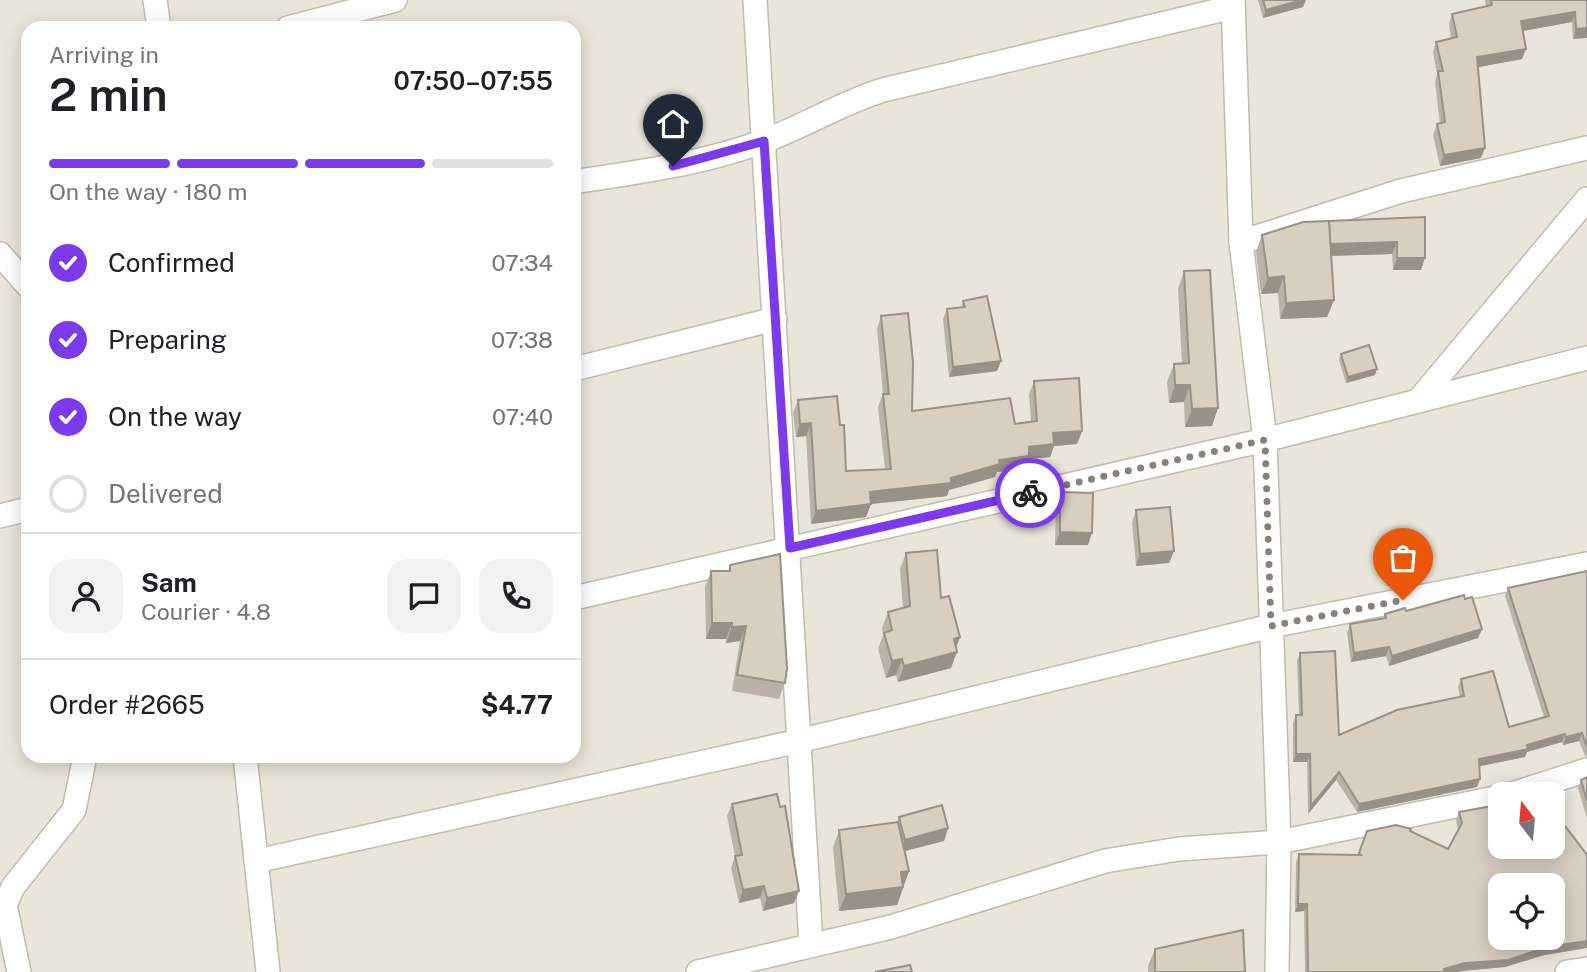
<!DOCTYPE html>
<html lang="en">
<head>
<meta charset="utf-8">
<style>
  body { margin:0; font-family:"Public Sans",sans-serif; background:#f2f2f2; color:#202124; height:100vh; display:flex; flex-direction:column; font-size:26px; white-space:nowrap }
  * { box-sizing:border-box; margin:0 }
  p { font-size:23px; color:#757577 }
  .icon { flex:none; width:38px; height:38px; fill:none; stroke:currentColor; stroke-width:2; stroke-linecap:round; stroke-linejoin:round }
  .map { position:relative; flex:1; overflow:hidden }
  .drawer { position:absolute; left:21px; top:21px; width:560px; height:742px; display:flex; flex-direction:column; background:#fff; border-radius:21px; box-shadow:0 4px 18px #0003 }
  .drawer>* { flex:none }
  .needle { width:46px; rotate:344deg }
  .tools { position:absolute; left:1488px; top:782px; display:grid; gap:14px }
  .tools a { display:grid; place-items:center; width:77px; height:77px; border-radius:14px; background:#fff; box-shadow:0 4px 18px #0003; font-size:35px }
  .pin { position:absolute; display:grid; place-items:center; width:60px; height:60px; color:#fff; margin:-72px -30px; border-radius:50% 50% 50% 0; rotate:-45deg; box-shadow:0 0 7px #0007 }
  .pin .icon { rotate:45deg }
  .courier { position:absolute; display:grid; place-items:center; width:70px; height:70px; margin:-35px; border:5px solid #7c3aed; border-radius:50%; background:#fff; color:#222; box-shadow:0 2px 9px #0007 }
  .head em { font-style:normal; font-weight:600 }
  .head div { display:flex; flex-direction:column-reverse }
  .head { display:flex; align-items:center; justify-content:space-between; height:119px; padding:0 28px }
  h1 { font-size:46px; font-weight:600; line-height:52px }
  .bar { display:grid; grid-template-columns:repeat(4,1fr); gap:10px 7px; align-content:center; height:84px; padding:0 28px }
  .bar i { height:9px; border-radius:5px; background:#e0e0e0 }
  .bar .on { background:#7c3aed }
  .bar p { grid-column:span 4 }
  .line { display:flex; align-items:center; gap:18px; padding:0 28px; border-top:2px solid #e0e0e0 }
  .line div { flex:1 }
  .round { display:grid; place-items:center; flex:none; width:74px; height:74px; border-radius:21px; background:#f2f2f2 }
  ol { padding:0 28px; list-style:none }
  li { display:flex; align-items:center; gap:21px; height:77px }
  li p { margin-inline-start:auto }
  li .icon { padding:7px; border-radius:50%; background:#7c3aed; color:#fff; stroke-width:4 }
  li:last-child { color:#757577 }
  li i { width:38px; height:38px; border:4px solid #e0e0e0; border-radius:50% }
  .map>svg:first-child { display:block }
  .residential { fill:#eae5da; fill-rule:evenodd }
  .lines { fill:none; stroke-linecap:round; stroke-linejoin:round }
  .street-casing { stroke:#c2bbae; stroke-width:26 }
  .street { stroke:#fff; stroke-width:23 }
  .wall { fill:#bab2a6 }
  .shaded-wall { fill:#979187 }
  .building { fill:#d8cfc1; stroke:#979187; stroke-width:2; fill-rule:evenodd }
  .done { stroke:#878178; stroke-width:7; stroke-dasharray:0 12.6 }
  .route { stroke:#7c3aed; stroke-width:9 }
</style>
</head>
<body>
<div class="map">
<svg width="1587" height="972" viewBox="0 0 1587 972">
  <rect width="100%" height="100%" fill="#f6f3ec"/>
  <path class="residential" d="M 0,0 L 1587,0 L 1587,972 L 0,972 ZM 28,28 L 574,28 L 574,756 L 28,756 ZM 1500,794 L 1552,794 L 1552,847 L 1500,847 ZM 1500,886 L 1552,886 L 1552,938 L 1500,938 Z"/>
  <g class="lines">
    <g class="street-casing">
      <g id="street">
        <polyline points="155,0 159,28"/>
        <polyline points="755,0 811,945"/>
        <polyline points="1233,0 1241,242 1265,440 1279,842 1277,972"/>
        <polyline points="288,28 395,0"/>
        <path d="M 574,182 C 638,172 703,164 764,141 C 805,126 841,103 883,90 L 1233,7"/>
        <polyline points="1241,242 1401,191 1587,148"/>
        <polyline points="0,254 28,286"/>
        <polyline points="574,369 775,319"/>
        <polyline points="1418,401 1587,199"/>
        <polyline points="0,516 28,509"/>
        <polyline points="574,598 1265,440 1587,358"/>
        <polyline points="245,756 268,972"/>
        <polyline points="1512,794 1587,770"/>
        <polyline points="256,861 799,741 1271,626 1587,564"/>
        <polyline points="19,972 5,905 13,887 74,810 85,756"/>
        <polyline points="698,972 891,927 1105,861 1179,849 1279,842 1500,797"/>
        <polyline points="1567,972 1587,969"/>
      </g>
    </g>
    <use href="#street" class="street"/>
  </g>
  <g class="wall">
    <polygon points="1258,0 1306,0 1303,7 1263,18"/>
    <polygon points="1485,0 1587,0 1573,39 1572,22 1523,31 1522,59 1478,67 1481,158 1440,166 1433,135 1437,124 1440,124 1435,82 1437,74 1433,52 1436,42 1451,39 1449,24 1452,14 1486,6"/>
    <polygon points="1425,217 1421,270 1393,270 1392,254 1331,256 1334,300 1327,317 1280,319 1278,293 1261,294 1256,252 1262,235"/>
    <polygon points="1184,271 1212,426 1185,427 1184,402 1169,403 1167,382 1174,364 1182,363 1178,289"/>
    <polygon points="963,301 1001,361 997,371 949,377 943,319 947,309 961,307"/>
    <polygon points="881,316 912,411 1015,424 1031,421 1029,394 1034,381 1082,431 1077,444 1054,446 1050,457 1028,459 1025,469 997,472 995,477 949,490 947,496 871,504 866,517 811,524 806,436 796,437 793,413 798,400 840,425 846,471 885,469 878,407 883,394 877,329"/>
    <polygon points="1341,354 1375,375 1346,383 1339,360"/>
    <polygon points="1060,492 1088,545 1055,545 1056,504"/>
    <polygon points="1136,510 1174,551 1169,563 1136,566 1132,522"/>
    <polygon points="906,553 941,598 960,637 956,647 951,668 898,682 896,675 886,678 878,649 883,635 882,628 888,612 903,608 900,569"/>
    <polygon points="730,565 785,683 779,699 732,691 740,641 726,643 726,639 706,639 705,587 711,571 728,571"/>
    <polygon points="1587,571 1587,757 1585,756 1579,741 1563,745 1562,742 1527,752 1525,757 1479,766 1477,787 1357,812 1336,780 1308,814 1307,762 1293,762 1293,723 1296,715 1299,715 1297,661 1300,653 1339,735 1460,697 1458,687 1461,679 1509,727 1544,717 1505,596 1508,588"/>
    <polygon points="1465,599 1482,629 1478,638 1389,666 1386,656 1351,662 1347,633 1350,624 1383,618 1385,614 1406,611"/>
    <polygon points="1587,777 1587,819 1578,788 1581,780"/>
    <polygon points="732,804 794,903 763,911 760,898 739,903 731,868 735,856 727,816"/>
    <polygon points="1459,812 1500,847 1587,855 1587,948 1544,955 1505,967 1462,971 1457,972 1305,972 1304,911 1295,912 1296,862 1299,854 1358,855 1367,831 1410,831 1448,849 1458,829 1456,820"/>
    <polygon points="899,817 948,828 944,841 904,851 909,871 897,905 839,911 833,848 839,830 897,822"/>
    <polygon points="1155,949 1245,972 1148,972 1148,966"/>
  </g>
  <g class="shaded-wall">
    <polygon points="1302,0 1306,0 1303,7 1263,18 1266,10"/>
    <polygon points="1575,12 1572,22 1517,32 1521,21"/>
    <polygon points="1587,28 1587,38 1573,39 1576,29"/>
    <polygon points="1526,49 1522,59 1474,68 1477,57"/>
    <polygon points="1485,148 1481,158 1440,166 1444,155"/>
    <polygon points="1397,242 1392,254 1325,256 1330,244"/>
    <polygon points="1397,258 1425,258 1421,270 1393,270"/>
    <polygon points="1284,276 1278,293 1261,294 1268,278"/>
    <polygon points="1334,300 1327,317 1280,319 1286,303"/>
    <polygon points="1001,361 997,371 949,377 953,367"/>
    <polygon points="1377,369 1375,375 1346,383 1348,377"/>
    <polygon points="1175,385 1190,385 1184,402 1169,403"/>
    <polygon points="1218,408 1212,426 1185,427 1192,409"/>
    <polygon points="811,423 806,436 796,437 800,424"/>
    <polygon points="1082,431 1077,444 1054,446 1050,457 1028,459 1025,469 997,472 995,477 949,490 947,496 871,504 866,517 811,524 816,511 870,492 951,478 999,460 1029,447 1053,433"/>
    <polygon points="1060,532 1092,533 1088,545 1055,545"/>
    <polygon points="1174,551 1169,563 1136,566 1140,554"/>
    <polygon points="712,623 732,623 726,639 706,639"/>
    <polygon points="746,626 740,641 726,643 732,627"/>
    <polygon points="1482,629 1478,638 1389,666 1392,656"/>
    <polygon points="960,637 954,653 957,652 951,668 898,682 904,666 954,639"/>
    <polygon points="1389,647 1386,656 1351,662 1354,653"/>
    <polygon points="902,659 896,675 886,678 892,661"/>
    <polygon points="1582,733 1579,741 1563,745 1566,737"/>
    <polygon points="1565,734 1562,742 1527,752 1525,757 1476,767 1479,759"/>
    <polygon points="1296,754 1310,754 1307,762 1293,762"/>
    <polygon points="1339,772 1336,780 1308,814 1311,806"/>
    <polygon points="1480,779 1477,787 1357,812 1359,804"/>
    <polygon points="948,828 944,841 901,852 905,840"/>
    <polygon points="909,871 897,905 839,911 846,894 901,872"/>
    <polygon points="764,886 760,898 739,903 743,890"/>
    <polygon points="799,891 794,903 763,911 767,898"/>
    <polygon points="1298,904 1307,904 1304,911 1295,912"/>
    <polygon points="1587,941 1587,948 1544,955 1505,967 1462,971 1457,972 1443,972 1444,969 1465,963"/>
  </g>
  <g class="building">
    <polygon points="1263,0 1302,0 1266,10"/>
    <polygon points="1491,0 1587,0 1587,28 1576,29 1575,12 1521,21 1526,49 1477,57 1485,148 1444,155 1437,124 1445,122 1438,71 1443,71 1436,42 1457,37 1452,14 1492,5"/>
    <polygon points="1425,217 1425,258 1397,258 1397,242 1330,244 1329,221"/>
    <polygon points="1329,221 1334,300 1286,303 1284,276 1268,278 1262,235 1303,222"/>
    <polygon points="1210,270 1218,408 1192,409 1190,385 1175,385 1174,364 1189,363 1184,271"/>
    <polygon points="987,296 1001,361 953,367 947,309 965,307 963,301"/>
    <polygon points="908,313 913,362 912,411 1010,398 1015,424 1037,421 1034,381 1079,378 1082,431 1053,433 1054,444 1029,447 1029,456 999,460 1000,464 951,478 951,483 870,492 871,504 816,511 811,423 800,424 798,400 837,396 840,425 844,425 846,471 891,469 883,394 889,394 881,316"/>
    <polygon points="1369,345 1377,369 1348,377 1341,354"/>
    <polygon points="1060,492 1093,493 1092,533 1060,532"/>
    <polygon points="1170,507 1174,551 1140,554 1136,510"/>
    <polygon points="937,550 941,598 949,596 960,637 954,639 957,652 904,666 902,659 892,661 884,633 892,630 888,612 910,606 906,553"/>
    <polygon points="780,554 787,668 785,683 737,675 746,626 732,627 732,623 712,623 711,571 730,571 730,565"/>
    <polygon points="1587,571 1587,747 1582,733 1566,737 1565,734 1527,745 1528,749 1479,759 1480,779 1359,804 1339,772 1311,806 1310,754 1296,754 1296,715 1302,715 1300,653 1335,651 1339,735 1397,710 1464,696 1461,679 1493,671 1509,727 1549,716 1508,588"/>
    <polygon points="1464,595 1465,599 1472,597 1482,629 1392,656 1389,647 1354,653 1350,624 1386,618 1385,614 1405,608 1406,611"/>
    <polygon points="1587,777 1587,801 1581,780"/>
    <polygon points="777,794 780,807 785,806 799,891 767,898 764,886 743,890 735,856 742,855 732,804"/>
    <polygon points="942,805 948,828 905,840 899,817"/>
    <path d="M 1492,806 L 1496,823 L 1500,820 L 1500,847 L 1552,847 L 1552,809 L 1587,855 L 1587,941 L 1547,947 L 1508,960 L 1465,963 L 1444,969 L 1444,972 L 1308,972 L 1307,904 L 1298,904 L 1299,854 L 1361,855 L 1359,853 L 1367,831 L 1396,825 L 1411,829 L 1410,831 L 1448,849 L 1462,823 L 1459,812 ZM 1500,886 L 1552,886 L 1552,938 L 1500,938 Z"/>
    <polygon points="898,822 909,871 901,872 903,887 846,894 839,830"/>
    <polygon points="1243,930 1245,972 1155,972 1155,949"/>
    <polygon points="910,965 912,972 875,972"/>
  </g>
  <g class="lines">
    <polyline class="done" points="1030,493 1265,440 1271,626 1403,600"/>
    <polyline class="route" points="673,166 764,141 790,548 1030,493"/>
  </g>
</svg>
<div class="tools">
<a><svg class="needle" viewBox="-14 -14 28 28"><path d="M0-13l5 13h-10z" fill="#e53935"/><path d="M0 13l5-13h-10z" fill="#757577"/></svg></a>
<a><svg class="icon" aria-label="locate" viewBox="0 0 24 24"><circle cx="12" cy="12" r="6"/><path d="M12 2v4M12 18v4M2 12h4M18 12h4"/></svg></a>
</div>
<div class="pin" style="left:1403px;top:600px;background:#ea580c"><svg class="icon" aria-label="bag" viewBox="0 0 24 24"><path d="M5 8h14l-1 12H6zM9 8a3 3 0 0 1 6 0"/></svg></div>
<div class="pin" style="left:673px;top:166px;background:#1f2937"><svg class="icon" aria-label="home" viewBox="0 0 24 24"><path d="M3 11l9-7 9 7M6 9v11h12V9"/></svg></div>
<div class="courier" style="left:1030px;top:493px"><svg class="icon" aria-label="bike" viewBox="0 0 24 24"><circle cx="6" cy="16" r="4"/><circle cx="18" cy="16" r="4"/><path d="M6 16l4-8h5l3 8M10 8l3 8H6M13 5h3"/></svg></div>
<section class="drawer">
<div class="head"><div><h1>2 min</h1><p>Arriving in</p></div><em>07:50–07:55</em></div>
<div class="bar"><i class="on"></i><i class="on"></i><i class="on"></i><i></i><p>On the way · 180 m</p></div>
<ol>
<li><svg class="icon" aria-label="check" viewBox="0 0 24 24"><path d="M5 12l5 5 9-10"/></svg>Confirmed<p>07:34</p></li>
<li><svg class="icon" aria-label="check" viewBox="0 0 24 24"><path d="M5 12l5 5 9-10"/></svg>Preparing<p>07:38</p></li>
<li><svg class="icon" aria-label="check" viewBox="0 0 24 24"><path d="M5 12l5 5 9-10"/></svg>On the way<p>07:40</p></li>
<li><i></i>Delivered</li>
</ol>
<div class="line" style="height:126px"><a class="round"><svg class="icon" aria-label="person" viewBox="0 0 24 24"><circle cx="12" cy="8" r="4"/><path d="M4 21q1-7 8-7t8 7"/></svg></a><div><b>Sam</b><p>Courier · 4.8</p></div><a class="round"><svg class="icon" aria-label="chat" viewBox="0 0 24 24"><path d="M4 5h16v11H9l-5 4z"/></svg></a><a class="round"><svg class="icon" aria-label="phone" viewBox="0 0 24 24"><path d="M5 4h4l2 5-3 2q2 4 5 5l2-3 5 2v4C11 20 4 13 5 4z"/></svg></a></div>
<div class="line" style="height:91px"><div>Order #2665</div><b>$4.77</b></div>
</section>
</div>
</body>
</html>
